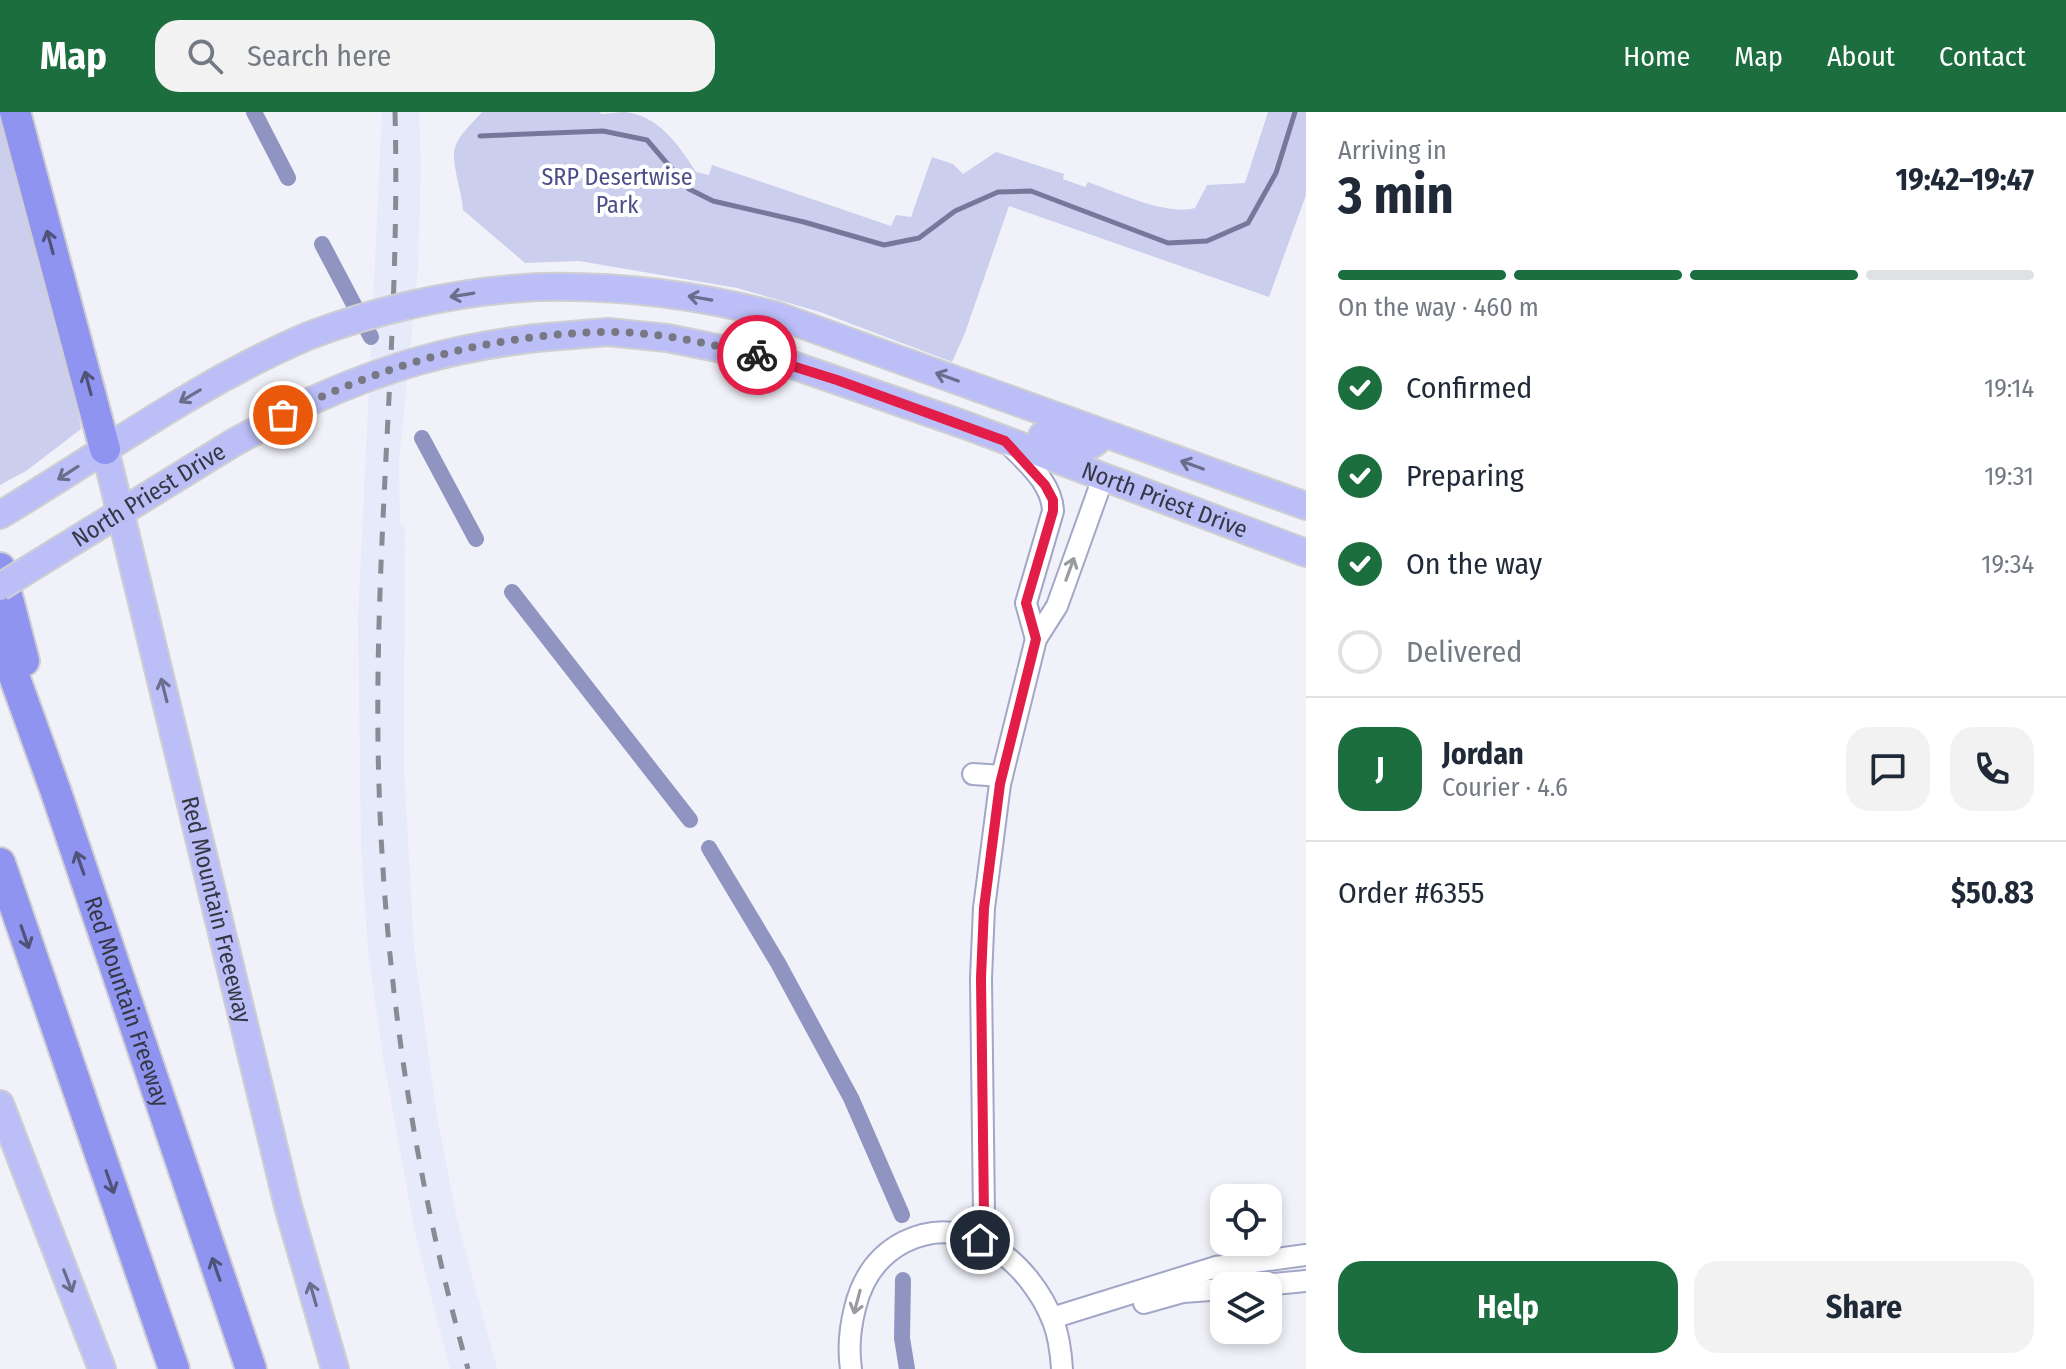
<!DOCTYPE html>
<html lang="en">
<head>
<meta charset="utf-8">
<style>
  body { margin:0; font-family:"Fira Sans Condensed",sans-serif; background:#f2f2f3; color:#1f2937; height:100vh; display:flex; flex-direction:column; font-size:30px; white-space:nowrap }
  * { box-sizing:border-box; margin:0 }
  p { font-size:26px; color:#747a83 }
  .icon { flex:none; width:44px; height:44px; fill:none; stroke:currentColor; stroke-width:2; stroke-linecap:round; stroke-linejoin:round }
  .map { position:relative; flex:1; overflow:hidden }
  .sheet { display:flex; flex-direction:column; background:#fff; width:760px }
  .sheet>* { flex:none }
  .buttons { position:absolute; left:1210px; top:1072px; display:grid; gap:16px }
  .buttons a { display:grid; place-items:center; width:72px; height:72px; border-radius:16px; background:#fff; box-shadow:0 4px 12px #0003; font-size:40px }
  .pin { position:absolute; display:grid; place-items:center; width:68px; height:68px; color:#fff; margin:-34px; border:4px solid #fff; border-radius:50%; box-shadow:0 2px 8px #0007 }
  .courier { position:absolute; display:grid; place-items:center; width:80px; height:80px; margin:-40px; border:6px solid #e11d48; border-radius:50%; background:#fff; color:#222; box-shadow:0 2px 10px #0007 }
  .headline em { font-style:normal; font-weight:700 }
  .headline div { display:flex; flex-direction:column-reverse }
  .headline { display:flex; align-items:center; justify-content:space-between; height:136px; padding:0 32px }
  h1 { font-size:52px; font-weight:700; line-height:60px }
  .bar { display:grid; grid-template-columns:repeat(4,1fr); gap:12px 8px; align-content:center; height:96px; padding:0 32px }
  .bar i { height:10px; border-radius:6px; background:#e0e1e3 }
  .bar .active { background:#1c6e3f }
  .bar p { grid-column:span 4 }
  .line { display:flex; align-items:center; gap:20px; padding:0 32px; border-top:2px solid #e0e1e3 }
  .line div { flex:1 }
  .round { display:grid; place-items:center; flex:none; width:84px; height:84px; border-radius:24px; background:#f2f2f3 }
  ol { padding:0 32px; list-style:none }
  li { display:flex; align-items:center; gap:24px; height:88px }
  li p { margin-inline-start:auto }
  li .icon { padding:8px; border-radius:50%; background:#1c6e3f; color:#fff; stroke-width:4 }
  li:last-child { color:#747a83 }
  li i { width:44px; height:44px; border:4px solid #e0e1e3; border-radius:50% }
  .cta { display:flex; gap:16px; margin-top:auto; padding:16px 32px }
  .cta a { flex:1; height:92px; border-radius:24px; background:#1c6e3f; color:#fff; font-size:32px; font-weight:700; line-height:92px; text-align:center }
  .cta a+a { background:#f2f2f3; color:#1f2937 }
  header { display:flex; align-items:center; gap:48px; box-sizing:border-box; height:112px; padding:0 40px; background:#1c6e3f; color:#fff }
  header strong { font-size:38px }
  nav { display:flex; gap:44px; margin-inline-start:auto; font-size:28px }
  .search { width:560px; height:72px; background:#f2f2f3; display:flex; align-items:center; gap:20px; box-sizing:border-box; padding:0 28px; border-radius:24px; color:#747a83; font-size:30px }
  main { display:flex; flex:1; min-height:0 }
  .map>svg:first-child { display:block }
  .built { fill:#e7eafa }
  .green { fill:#cbcfed }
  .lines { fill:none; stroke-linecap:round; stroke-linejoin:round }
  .stream { stroke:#75789b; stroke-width:5 }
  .canal { stroke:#9094c0; stroke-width:16 }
  .minor-casing { stroke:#a2a6c7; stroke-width:24 }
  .major-casing { stroke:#cfcfd2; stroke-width:30 }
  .highway-casing { stroke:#cfcfd2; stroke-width:34 }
  .minor { stroke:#fff; stroke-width:20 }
  .major { stroke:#bcbff7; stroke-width:26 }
  .highway { stroke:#8f94f1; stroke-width:30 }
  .rail { stroke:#888a94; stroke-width:5; stroke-dasharray:14 14; stroke-linecap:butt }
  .major-bridge-casing { stroke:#cfcfd2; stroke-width:30; stroke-linecap:butt }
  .major-bridge { stroke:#bcbff7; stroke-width:26 }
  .oneway { stroke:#505378 }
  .oneway2 { stroke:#6b6d8c }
  .oneway3 { stroke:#9a9ba2 }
  .done { stroke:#777883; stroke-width:8; stroke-dasharray:0 14.4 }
  .route { stroke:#e11d48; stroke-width:10 }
  .labels { text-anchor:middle; stroke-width:8; stroke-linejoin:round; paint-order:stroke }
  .park-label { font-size:24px; fill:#4b4e88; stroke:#fff }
  .street-label { font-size:24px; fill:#353744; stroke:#fff }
</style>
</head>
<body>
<header>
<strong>Map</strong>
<div class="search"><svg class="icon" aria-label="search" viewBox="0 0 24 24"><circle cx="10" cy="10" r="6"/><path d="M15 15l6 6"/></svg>Search here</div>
<nav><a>Home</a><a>Map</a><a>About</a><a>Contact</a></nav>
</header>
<main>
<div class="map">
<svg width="1306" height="1257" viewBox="0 0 1306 1257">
  <rect width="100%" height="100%" fill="#f1f2f9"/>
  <polygon class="built" points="382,0 419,0 421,56 418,158 399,350 400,412 405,414 404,654 414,835 437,1004 457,1107 497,1257 450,1257 415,1121 383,945 368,839 361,736 358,506"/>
  <g class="green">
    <polygon points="0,0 3,0 69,245 81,317 26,359 0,373"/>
    <path d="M 482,0 L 601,0 L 600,2 C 608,2 617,0 625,0 C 659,3 680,35 696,60 L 709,63 L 712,53 L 891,114 L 896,103 L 911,105 L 932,45 L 953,52 L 963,62 L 996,40 L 1064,62 L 1063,67 L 1085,75 L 1088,70 C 1117,80 1166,104 1195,96 L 1207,73 L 1245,71 L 1268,0 L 1306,0 L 1306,83 L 1269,185 L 1009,94 L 965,221 L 952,250 L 820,200 L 737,176 L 579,149 L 525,151 L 463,98 C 462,81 453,56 454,42 C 454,26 473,11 482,0 Z"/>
  </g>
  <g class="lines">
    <polyline class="stream" points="480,24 603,19 647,28 689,77 713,89 804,110 884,133 919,126 955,99 998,80 1031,79 1168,131 1207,129 1248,111 1276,61 1295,0"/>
    <g class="canal">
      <polyline points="254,0 288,66"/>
      <polyline points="322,132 371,225"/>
      <polyline points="422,326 476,427"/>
      <polyline points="512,480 690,708"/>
      <polyline points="709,736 778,851 851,986 902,1103"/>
      <polyline points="903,1168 902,1226 907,1257"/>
    </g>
    <g class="minor-casing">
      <g id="minor">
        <path d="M 1009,332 C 1027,351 1052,371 1053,399 L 1026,491 L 1036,527"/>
        <polyline points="973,662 1002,664"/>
        <polyline points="980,1128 984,1103 981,866 984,796 1000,672 1036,527 1057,494 1103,366"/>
        <polyline points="1252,1174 1306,1169"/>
        <polyline points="1144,1191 1183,1180 1224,1177"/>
        <polyline points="1052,1206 1216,1155 1306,1143"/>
        <path d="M 851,1257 C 848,1237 850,1216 855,1196 C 862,1167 877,1144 904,1130 C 968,1098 1030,1151 1053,1209 C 1059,1224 1061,1241 1062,1257"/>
      </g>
    </g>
    <g class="major-casing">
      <g id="major">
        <path d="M 539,175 C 621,173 699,183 778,204 L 1306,394"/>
        <path id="s1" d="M 536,226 L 608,220 L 667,226 L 781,249 L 965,313 L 1306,441"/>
        <path d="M 1042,324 C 1065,332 1086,346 1103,322"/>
        <path id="s2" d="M 105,337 L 288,1094 L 335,1257"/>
        <path d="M 0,403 C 102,342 198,271 308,224"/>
        <path id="s3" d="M 50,444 L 233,331 L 311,289"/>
        <polyline points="0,992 102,1257"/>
      </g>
    </g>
    <g class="highway-casing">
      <g id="highway">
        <polyline points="15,0 105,337"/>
        <polyline points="0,456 24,549"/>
        <path id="s4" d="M 0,525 L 56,680 L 251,1257"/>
        <polyline points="0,751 174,1257"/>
      </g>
    </g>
    <use href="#minor" class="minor"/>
    <use href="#major" class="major"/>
    <use href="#highway" class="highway"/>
    <path class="rail" d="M 395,0 C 400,189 380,377 378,566 C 375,798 405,1033 468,1257"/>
    <g class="major-bridge-casing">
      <g id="major-bridge">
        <path d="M 308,224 C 382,196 460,179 539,175"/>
        <path d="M 311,289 C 389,254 452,236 536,226"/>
        <polyline points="0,475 50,444"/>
      </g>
    </g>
    <use href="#major-bridge" class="major-bridge"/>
  </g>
  <defs><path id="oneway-shaft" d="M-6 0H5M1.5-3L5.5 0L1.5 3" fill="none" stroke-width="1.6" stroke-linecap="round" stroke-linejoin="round" transform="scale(2)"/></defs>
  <g class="oneway">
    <use href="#oneway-shaft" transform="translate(50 130) rotate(-105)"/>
    <use href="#oneway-shaft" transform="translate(88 271) rotate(-105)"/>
    <use href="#oneway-shaft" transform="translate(80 751) rotate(-109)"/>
    <use href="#oneway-shaft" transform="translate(25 825) rotate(71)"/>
    <use href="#oneway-shaft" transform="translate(110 1070) rotate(71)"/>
    <use href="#oneway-shaft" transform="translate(216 1157) rotate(-109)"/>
  </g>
  <g class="oneway2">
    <use href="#oneway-shaft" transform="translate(462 183) rotate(171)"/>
    <use href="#oneway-shaft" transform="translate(700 186) rotate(-170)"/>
    <use href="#oneway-shaft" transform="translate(947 265) rotate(-160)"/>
    <use href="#oneway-shaft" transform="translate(190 284) rotate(149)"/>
    <use href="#oneway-shaft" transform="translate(1192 353) rotate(-160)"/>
    <use href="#oneway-shaft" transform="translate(68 361) rotate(147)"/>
    <use href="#oneway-shaft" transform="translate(164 578) rotate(-104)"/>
    <use href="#oneway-shaft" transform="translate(68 1169) rotate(69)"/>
    <use href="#oneway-shaft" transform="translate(313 1182) rotate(-106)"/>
  </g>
  <g class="oneway3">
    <use href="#oneway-shaft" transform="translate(1070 457) rotate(-70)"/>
    <use href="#oneway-shaft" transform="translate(857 1190) rotate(105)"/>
  </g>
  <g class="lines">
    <path class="done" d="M 283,303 C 384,252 492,222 606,220 C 656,219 709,232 757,243"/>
    <polyline class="route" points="757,243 837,268 1005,329 1045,373 1053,388 1053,399 1026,491 1036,527 1000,672 984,796 981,866 984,1103 980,1128"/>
  </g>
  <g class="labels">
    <g class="park-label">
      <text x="617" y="73">SRP Desertwise<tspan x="617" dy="28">Park</tspan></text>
    </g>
    <g class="street-label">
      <text dy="8" stroke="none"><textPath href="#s3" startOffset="116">North Priest Drive</textPath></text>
      <text dy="8" stroke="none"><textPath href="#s1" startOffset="656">North Priest Drive</textPath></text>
      <text dy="8" stroke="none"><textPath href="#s2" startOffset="474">Red Mountain Freeeway</textPath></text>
      <text dy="8" stroke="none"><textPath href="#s4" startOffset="386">Red Mountain Freeway</textPath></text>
    </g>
  </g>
</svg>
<div class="buttons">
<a><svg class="icon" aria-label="locate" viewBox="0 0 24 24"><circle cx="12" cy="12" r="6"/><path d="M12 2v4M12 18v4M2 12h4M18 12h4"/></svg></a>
<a><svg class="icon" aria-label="layers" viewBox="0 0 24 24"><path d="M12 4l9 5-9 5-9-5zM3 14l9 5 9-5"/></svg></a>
</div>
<div class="pin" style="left:283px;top:303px;background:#ea580c"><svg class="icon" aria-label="bag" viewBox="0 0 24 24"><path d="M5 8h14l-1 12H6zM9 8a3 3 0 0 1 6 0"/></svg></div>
<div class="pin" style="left:980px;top:1128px;background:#1f2937"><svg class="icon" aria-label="home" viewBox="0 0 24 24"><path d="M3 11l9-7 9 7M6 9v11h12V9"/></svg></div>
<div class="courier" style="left:757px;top:243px"><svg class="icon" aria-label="bike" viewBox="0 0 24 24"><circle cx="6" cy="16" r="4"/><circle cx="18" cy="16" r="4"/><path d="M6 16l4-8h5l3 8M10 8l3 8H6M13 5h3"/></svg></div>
</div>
<section class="sheet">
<div class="headline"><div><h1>3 min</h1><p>Arriving in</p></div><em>19:42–19:47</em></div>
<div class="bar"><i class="active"></i><i class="active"></i><i class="active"></i><i></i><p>On the way · 460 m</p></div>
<ol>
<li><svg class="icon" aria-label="check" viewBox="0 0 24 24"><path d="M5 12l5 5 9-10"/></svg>Confirmed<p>19:14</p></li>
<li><svg class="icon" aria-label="check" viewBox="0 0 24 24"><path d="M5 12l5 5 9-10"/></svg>Preparing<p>19:31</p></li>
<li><svg class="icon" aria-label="check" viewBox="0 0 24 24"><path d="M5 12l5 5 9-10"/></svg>On the way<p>19:34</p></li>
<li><i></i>Delivered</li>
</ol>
<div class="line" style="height:144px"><b class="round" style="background:#1c6e3f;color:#fff">J</b><div><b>Jordan</b><p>Courier · 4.6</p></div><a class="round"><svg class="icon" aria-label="chat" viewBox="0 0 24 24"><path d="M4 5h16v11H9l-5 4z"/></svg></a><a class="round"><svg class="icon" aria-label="phone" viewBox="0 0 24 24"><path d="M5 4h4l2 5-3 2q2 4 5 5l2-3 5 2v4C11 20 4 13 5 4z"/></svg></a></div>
<div class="line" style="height:104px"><div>Order #6355</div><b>$50.83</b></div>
<div class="cta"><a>Help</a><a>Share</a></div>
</section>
</main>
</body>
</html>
